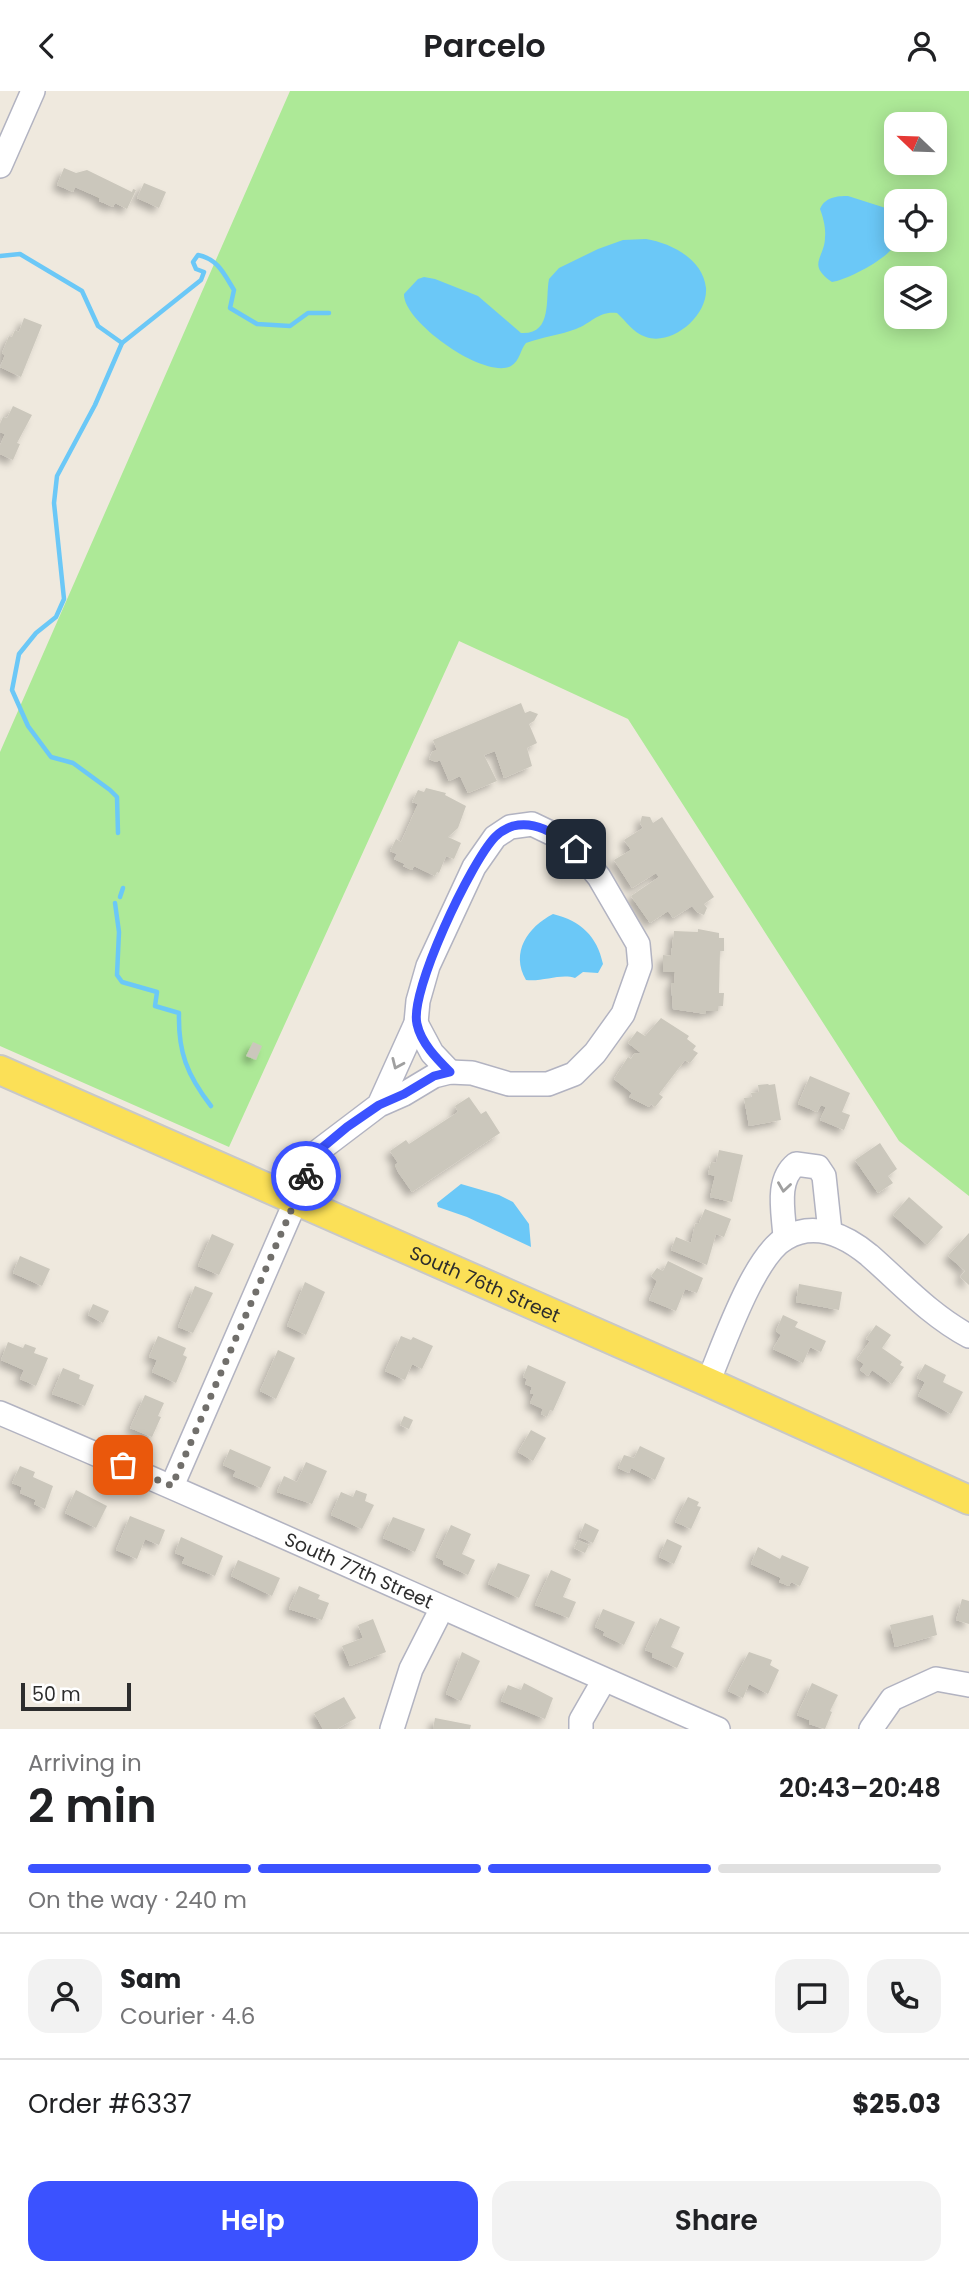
<!DOCTYPE html>
<html lang="en">
<head>
<meta charset="utf-8">
<style>
  body { margin:0; font-family:Poppins,sans-serif; background:#f2f2f2; color:#202124; height:100vh; display:flex; flex-direction:column; font-size:26px; white-space:nowrap }
  * { box-sizing:border-box; margin:0 }
  p { font-size:23px; color:#757577 }
  .icon { flex:none; width:38px; height:38px; fill:none; stroke:currentColor; stroke-width:2; stroke-linecap:round; stroke-linejoin:round }
  .map { position:relative; height:1638px; overflow:hidden }
  .panel { display:flex; flex-direction:column; background:#fff; flex:1 }
  .panel>* { flex:none }
  .needle { width:46px; rotate:293deg }
  .fabs { position:absolute; left:884px; top:21px; display:grid; gap:14px }
  .fabs a { display:grid; place-items:center; width:63px; height:63px; border-radius:14px; background:#fff; box-shadow:0 4px 18px #0003; font-size:35px }
  .scale { position:absolute; left:21px; bottom:18px; width:110px; box-sizing:border-box; padding-left:7px; border:4px solid #2d2d2d; border-top:0; font-size:19px; line-height:24px; white-space:nowrap; color:#2d2d2d; -webkit-text-stroke:5px #fff; paint-order:stroke }
  .pin { position:absolute; display:grid; place-items:center; width:60px; height:60px; color:#fff; margin:-30px; border-radius:14px; box-shadow:0 4px 10px #0006 }
  .courier { position:absolute; display:grid; place-items:center; width:70px; height:70px; margin:-35px; border:5px solid #3b52ff; border-radius:50%; background:#fff; color:#222; box-shadow:0 2px 9px #0007 }
  .head em { font-style:normal; font-weight:600 }
  .head div { display:flex; flex-direction:column-reverse }
  .head { display:flex; align-items:center; justify-content:space-between; height:119px; padding:0 28px }
  h1 { font-size:46px; font-weight:600; line-height:52px }
  .bar { display:grid; grid-template-columns:repeat(4,1fr); gap:10px 7px; align-content:center; height:84px; padding:0 28px }
  .bar i { height:9px; border-radius:5px; background:#e0e0e0 }
  .bar .selected { background:#3b52ff }
  .bar p { grid-column:span 4 }
  .line { display:flex; align-items:center; gap:18px; padding:0 28px; border-top:2px solid #e0e0e0 }
  .line div { flex:1 }
  .round { display:grid; place-items:center; flex:none; width:74px; height:74px; border-radius:21px; background:#f2f2f2 }
  .primary-button { display:flex; gap:14px; margin-top:auto; padding:14px 28px }
  .primary-button a { flex:1; height:80px; border-radius:21px; background:#3b52ff; color:#fff; font-size:28px; font-weight:600; line-height:80px; text-align:center }
  .primary-button a+a { background:#f2f2f2; color:#202124 }
  header { display:flex; justify-content:space-between; align-items:center; height:91px; padding:0 28px; background:#fff; font-size:32px; font-weight:600 }
  .map>svg:first-child { display:block }
  .green { fill:#ade997; fill-rule:evenodd }
  .water { fill:#6bc8f7 }
  .lines { fill:none; stroke-linecap:round; stroke-linejoin:round }
  .stream { stroke:#6bc8f7; stroke-width:4.5 }
  .building { fill:#cbc7bc; filter:url(#shadow) }
  .minor-casing { stroke:#b2b3c1; stroke-width:26 }
  .major-casing { stroke:#c8c8c8; stroke-width:32 }
  .minor { stroke:#fff; stroke-width:23 }
  .major { stroke:#fbe057; stroke-width:28 }
  .oneway { stroke:#a0a0a0 }
  .done { stroke:#716f6b; stroke-width:7; stroke-dasharray:0 12.6 }
  .route { stroke:#3b52ff; stroke-width:9 }
  .labels { text-anchor:middle; stroke-width:7; stroke-linejoin:round; paint-order:stroke }
  .street-label { font-size:19px; fill:#2d2d2d; stroke:#fff }
</style>
</head>
<body>
<header><svg class="icon" aria-label="back" viewBox="0 0 24 24"><path d="M15 5l-7 7 7 7"/></svg>Parcelo<svg class="icon" aria-label="person" viewBox="0 0 24 24"><circle cx="12" cy="8" r="4"/><path d="M4 21q1-7 8-7t8 7"/></svg></header>
<div class="map">
<svg width="969" height="1638" viewBox="0 0 969 1638">
  <defs>
    <filter id="shadow"><feDropShadow dx="-5" dy="5" stdDeviation="3.5" flood-color="#0004"/></filter>
  </defs>
  <rect width="100%" height="100%" fill="#efe9de"/>
  <path class="green" d="M 290,0 L 969,0 L 969,1105 L 899,1050 L 628,628 L 459,550 L 229,1056 L 0,955 L 0,661 ZM 896,33 L 934,33 L 934,72 L 896,72 ZM 896,110 L 934,110 L 934,149 L 896,149 ZM 896,187 L 934,187 L 934,226 L 896,226 Z"/>
  <g class="water">
    <path d="M 848,105 L 895,120 C 896,128 898,146 896,151 C 892,166 847,189 832,191 C 806,173 825,167 825,146 C 826,137 823,126 820,118 C 825,106 837,105 848,105 Z"/>
    <path d="M 646,148 C 671,152 703,168 706,197 C 708,225 672,255 646,246 C 632,241 627,231 617,222 C 598,220 592,232 576,238 C 560,244 542,246 526,252 C 520,259 520,270 511,275 C 485,289 403,231 404,203 L 418,188 L 424,186 L 435,188 L 478,205 L 521,242 C 553,244 545,208 549,188 L 559,177 L 598,158 L 623,149 Z"/>
    <path d="M 553,823 C 581,830 597,845 603,873 L 598,882 L 583,881 L 575,887 C 561,882 543,891 526,889 C 510,861 528,836 553,823 Z"/>
    <polygon points="461,1093 499,1104 513,1111 529,1133 531,1156 467,1126 438,1116 437,1112"/>
  </g>
  <g class="lines">
    <g class="stream">
      <path d="M 0,165 L 20,163 L 82,200 L 98,235 L 122,252 L 201,189 L 204,181 L 196,178 L 193,171 L 198,164 C 218,168 224,183 234,199 L 230,217 L 257,233 L 290,235 L 308,222 L 329,222"/>
      <polyline points="118,742 117,706 110,699 73,672 51,666 28,635 12,599 19,563 36,542 56,526 64,508 54,412 57,385 95,314 122,252"/>
      <polyline points="120,806 123,797"/>
      <path d="M 115,812 L 119,841 L 117,884 L 122,891 L 157,901 L 155,915 L 179,922 C 178,961 187,984 211,1015"/>
    </g>
  </g>
  <g class="building">
    <polygon points="64,77 76,82 87,79 132,101 133,98 136,99 127,118 115,112 113,116 99,110 100,107 75,96 73,101 57,94"/>
    <polygon points="144,92 166,101 159,117 137,107"/>
    <polygon points="24,227 42,234 21,286 0,276 5,264 2,262 9,245 12,246 15,239 19,241"/>
    <polygon points="13,315 32,324 17,352 20,353 13,369 0,363 0,354 5,343 0,341 0,333 3,326 7,327"/>
    <polygon points="521,612 525,622 530,620 538,623 534,630 529,633 537,652 527,657 532,675 504,687 495,660 484,664 497,690 468,702 460,685 449,690 440,669 436,671 429,668 432,661 437,659 433,649"/>
    <polygon points="426,697 446,702 445,704 466,715 458,737 448,746 461,752 454,768 446,765 439,782 437,781 435,785 414,775 412,779 403,775 405,773 394,768 397,763 390,760 396,748 401,751 418,713 412,711 418,699 424,701"/>
    <polygon points="642,725 650,726 653,732 662,726 714,806 704,813 707,817 704,824 697,821 692,815 673,827 668,820 650,832 631,805 659,786 656,782 632,797 614,769 631,759 624,749 643,737 640,732"/>
    <polygon points="698,838 719,842 719,847 724,847 724,860 720,860 719,902 724,902 723,915 718,915 718,920 706,920 706,923 673,918 671,892 674,892 675,881 663,881 663,864 671,865 674,840 698,841"/>
    <polygon points="661,927 689,945 687,948 696,955 693,959 698,962 690,972 685,969 659,1003 663,1006 655,1016 651,1013 649,1016 629,1006 632,1002 614,988 628,966 631,968 634,963 641,962 628,952 637,940 645,945"/>
    <polygon points="253,951 262,955 256,969 246,965"/>
    <polygon points="810,985 850,1002 842,1021 850,1024 844,1039 820,1029 826,1016 821,1014 817,1021 798,1013"/>
    <polygon points="768,993 769,994 775,993 781,1029 749,1035 744,1007 752,1006 751,1002 759,1001 758,994"/>
    <polygon points="469,1006 481,1023 486,1020 500,1042 412,1101 398,1081 395,1074 398,1072 390,1060 406,1049 409,1053 458,1021 455,1015"/>
    <polygon points="880,1052 897,1078 888,1085 893,1092 878,1102 855,1069"/>
    <polygon points="719,1059 743,1064 732,1111 710,1106 715,1085 708,1083 711,1071 716,1072"/>
    <polygon points="909,1106 943,1136 927,1154 893,1124"/>
    <polygon points="705,1118 731,1128 724,1146 716,1143 707,1174 671,1159 676,1146 691,1152 695,1133 699,1132"/>
    <polygon points="969,1142 969,1194 960,1186 965,1180 948,1165"/>
    <polygon points="212,1143 234,1153 219,1184 198,1175"/>
    <polygon points="20,1165 50,1178 42,1195 13,1182"/>
    <polygon points="668,1170 703,1187 697,1202 685,1198 676,1220 649,1209 657,1190 651,1185 657,1177 663,1180"/>
    <polygon points="305,1191 325,1201 306,1244 287,1235"/>
    <polygon points="799,1193 842,1201 839,1219 796,1211"/>
    <polygon points="195,1195 213,1202 193,1242 178,1236"/>
    <polygon points="93,1213 109,1220 103,1232 88,1224"/>
    <polygon points="783,1224 798,1231 795,1236 826,1250 821,1261 810,1256 803,1272 773,1258 781,1244 776,1240"/>
    <polygon points="876,1234 891,1244 882,1257 902,1271 900,1274 904,1276 892,1293 872,1279 868,1285 860,1279 864,1273 857,1268 870,1250 866,1248"/>
    <polygon points="158,1245 186,1257 183,1264 187,1266 176,1292 152,1281 157,1269 149,1266"/>
    <polygon points="401,1245 411,1249 413,1246 433,1255 422,1278 412,1273 405,1289 385,1280"/>
    <polygon points="8,1251 23,1257 25,1253 36,1257 34,1262 48,1267 36,1295 20,1288 24,1279 1,1269"/>
    <polygon points="278,1259 295,1267 276,1308 260,1300"/>
    <polygon points="925,1273 946,1284 943,1291 963,1301 951,1323 918,1305 925,1291 917,1287"/>
    <polygon points="528,1274 566,1291 553,1320 550,1319 547,1326 541,1323 543,1318 530,1312 534,1303 530,1302 532,1296 525,1293 527,1288 523,1286"/>
    <polygon points="63,1277 80,1284 79,1288 94,1294 85,1315 52,1303"/>
    <polygon points="145,1304 164,1312 158,1325 161,1326 152,1346 130,1337"/>
    <polygon points="404,1325 413,1329 409,1338 400,1334"/>
    <polygon points="531,1339 546,1347 533,1370 518,1361"/>
    <polygon points="640,1355 665,1367 655,1389 631,1377 629,1382 618,1377 624,1364 634,1367"/>
    <polygon points="230,1358 271,1376 261,1397 233,1385 236,1380 223,1374"/>
    <polygon points="306,1371 327,1380 312,1413 277,1401 284,1385 297,1391"/>
    <polygon points="20,1375 35,1381 33,1386 53,1395 45,1418 34,1413 36,1409 20,1402 22,1396 12,1392"/>
    <polygon points="76,1399 107,1415 96,1437 65,1422"/>
    <polygon points="356,1399 367,1403 365,1410 374,1414 362,1438 331,1424 341,1401 353,1406"/>
    <polygon points="688,1406 699,1411 697,1415 701,1416 691,1438 675,1431"/>
    <polygon points="130,1425 165,1439 159,1454 145,1448 137,1468 116,1459"/>
    <polygon points="393,1426 425,1438 415,1461 383,1447"/>
    <polygon points="585,1432 599,1439 593,1452 579,1446"/>
    <polygon points="451,1434 471,1443 462,1463 475,1469 468,1484 443,1473 444,1470 436,1466"/>
    <polygon points="181,1446 223,1465 215,1485 182,1472 185,1466 175,1462"/>
    <polygon points="667,1448 682,1455 674,1473 659,1466"/>
    <polygon points="578,1449 589,1454 585,1462 574,1457"/>
    <polygon points="758,1456 780,1468 782,1464 809,1476 800,1495 791,1491 789,1495 779,1491 781,1487 751,1473"/>
    <polygon points="238,1469 280,1487 272,1505 231,1485"/>
    <polygon points="498,1472 530,1484 519,1507 488,1493"/>
    <polygon points="551,1479 571,1488 563,1506 576,1511 569,1527 535,1514"/>
    <polygon points="299,1495 320,1504 318,1508 329,1512 322,1529 289,1518"/>
    <polygon points="962,1508 969,1510 969,1533 956,1529"/>
    <polygon points="603,1518 635,1531 624,1554 603,1544 605,1541 595,1536"/>
    <polygon points="933,1524 937,1544 895,1556 890,1534"/>
    <polygon points="660,1527 680,1536 671,1556 684,1562 677,1577 652,1566 653,1562 645,1559"/>
    <polygon points="373,1528 386,1561 350,1575 342,1555 363,1547 358,1534"/>
    <polygon points="462,1561 480,1570 461,1610 446,1603"/>
    <polygon points="749,1561 772,1569 770,1574 779,1579 768,1603 749,1593 743,1607 728,1600"/>
    <polygon points="524,1592 553,1607 545,1628 501,1610 508,1594 521,1599"/>
    <polygon points="812,1592 838,1604 830,1620 832,1621 825,1638 809,1633 809,1629 797,1624"/>
    <polygon points="344,1606 356,1627 337,1638 323,1638 314,1622"/>
    <polygon points="435,1627 471,1634 470,1638 433,1638"/>
  </g>
  <g class="lines">
    <g class="minor-casing">
      <g id="minor">
        <polyline points="0,75 33,0"/>
        <polyline points="416,932 432,962 450,981"/>
        <path d="M 785,1147 C 784,1123 775,1090 796,1073 L 818,1076 L 824,1085 L 830,1141"/>
        <path d="M 708,1291 C 723,1256 754,1164 786,1147 C 815,1130 846,1145 869,1164 C 901,1192 931,1225 969,1245"/>
        <path id="s1" d="M 0,1322 C 241,1424 478,1534 718,1638"/>
        <polyline points="172,1395 317,1061 379,1014 404,1003 434,985 450,981 472,982 509,993 548,993 574,983 595,962 623,923 640,875 638,853 599,786 576,758 557,745 532,733 510,736 495,746 474,776 428,875 418,910 416,932 379,1014"/>
        <polyline points="392,1638 411,1578 442,1517"/>
        <polyline points="581,1638 581,1629 604,1589"/>
        <polyline points="871,1638 892,1608 936,1588 969,1594"/>
      </g>
    </g>
    <g class="major-casing">
      <g id="major">
        <path id="s2" d="M 0,979 L 708,1291 L 969,1409"/>
      </g>
    </g>
    <use href="#minor" class="minor"/>
    <use href="#major" class="major"/>
  </g>
  <defs><path id="oneway-chevron" d="M-2-3.5L2.5 0L-2 3.5" fill="none" stroke-width="1.6" stroke-linecap="round" stroke-linejoin="round" transform="scale(1.75)"/></defs>
  <g class="oneway">
    <use href="#oneway-chevron" transform="translate(397 973) rotate(114)"/>
    <use href="#oneway-chevron" transform="translate(784 1096) rotate(98)"/>
  </g>
  <g class="lines">
    <polyline class="done" points="123,1374 172,1395 306,1085"/>
    <path class="route" d="M 306,1085 L 317,1061 L 347,1036 L 379,1014 L 404,1003 L 434,985 L 450,981 C 437,968 421,952 417,933 C 409,901 471,771 495,746 C 499,742 507,737 513,735 C 537,729 556,744 576,758"/>
  </g>
  <g class="labels">
    <g class="street-label">
      <text dy="7" stroke="none"><textPath href="#s2" startOffset="530">South 76th Street</textPath></text>
      <text dy="7" stroke="none"><textPath href="#s1" startOffset="392">South 77th Street</textPath></text>
    </g>
  </g>
</svg>
<div class="fabs">
<a><svg class="needle" viewBox="-14 -14 28 28"><path d="M0-13l5 13h-10z" fill="#e53935"/><path d="M0 13l5-13h-10z" fill="#757577"/></svg></a>
<a><svg class="icon" aria-label="locate" viewBox="0 0 24 24"><circle cx="12" cy="12" r="6"/><path d="M12 2v4M12 18v4M2 12h4M18 12h4"/></svg></a>
<a><svg class="icon" aria-label="layers" viewBox="0 0 24 24"><path d="M12 4l9 5-9 5-9-5zM3 14l9 5 9-5"/></svg></a>
</div>
<div class="scale">50 m</div>
<div class="pin" style="left:123px;top:1374px;background:#ea580c"><svg class="icon" aria-label="bag" viewBox="0 0 24 24"><path d="M5 8h14l-1 12H6zM9 8a3 3 0 0 1 6 0"/></svg></div>
<div class="pin" style="left:576px;top:758px;background:#1f2937"><svg class="icon" aria-label="home" viewBox="0 0 24 24"><path d="M3 11l9-7 9 7M6 9v11h12V9"/></svg></div>
<div class="courier" style="left:306px;top:1085px"><svg class="icon" aria-label="bike" viewBox="0 0 24 24"><circle cx="6" cy="16" r="4"/><circle cx="18" cy="16" r="4"/><path d="M6 16l4-8h5l3 8M10 8l3 8H6M13 5h3"/></svg></div>
</div>
<section class="panel">
<div class="head"><div><h1>2 min</h1><p>Arriving in</p></div><em>20:43–20:48</em></div>
<div class="bar"><i class="selected"></i><i class="selected"></i><i class="selected"></i><i></i><p>On the way · 240 m</p></div>
<div class="line" style="height:126px"><a class="round"><svg class="icon" aria-label="person" viewBox="0 0 24 24"><circle cx="12" cy="8" r="4"/><path d="M4 21q1-7 8-7t8 7"/></svg></a><div><b>Sam</b><p>Courier · 4.6</p></div><a class="round"><svg class="icon" aria-label="chat" viewBox="0 0 24 24"><path d="M4 5h16v11H9l-5 4z"/></svg></a><a class="round"><svg class="icon" aria-label="phone" viewBox="0 0 24 24"><path d="M5 4h4l2 5-3 2q2 4 5 5l2-3 5 2v4C11 20 4 13 5 4z"/></svg></a></div>
<div class="line" style="height:91px"><div>Order #6337</div><b>$25.03</b></div>
<div class="primary-button"><a>Help</a><a>Share</a></div>
</section>
</body>
</html>
